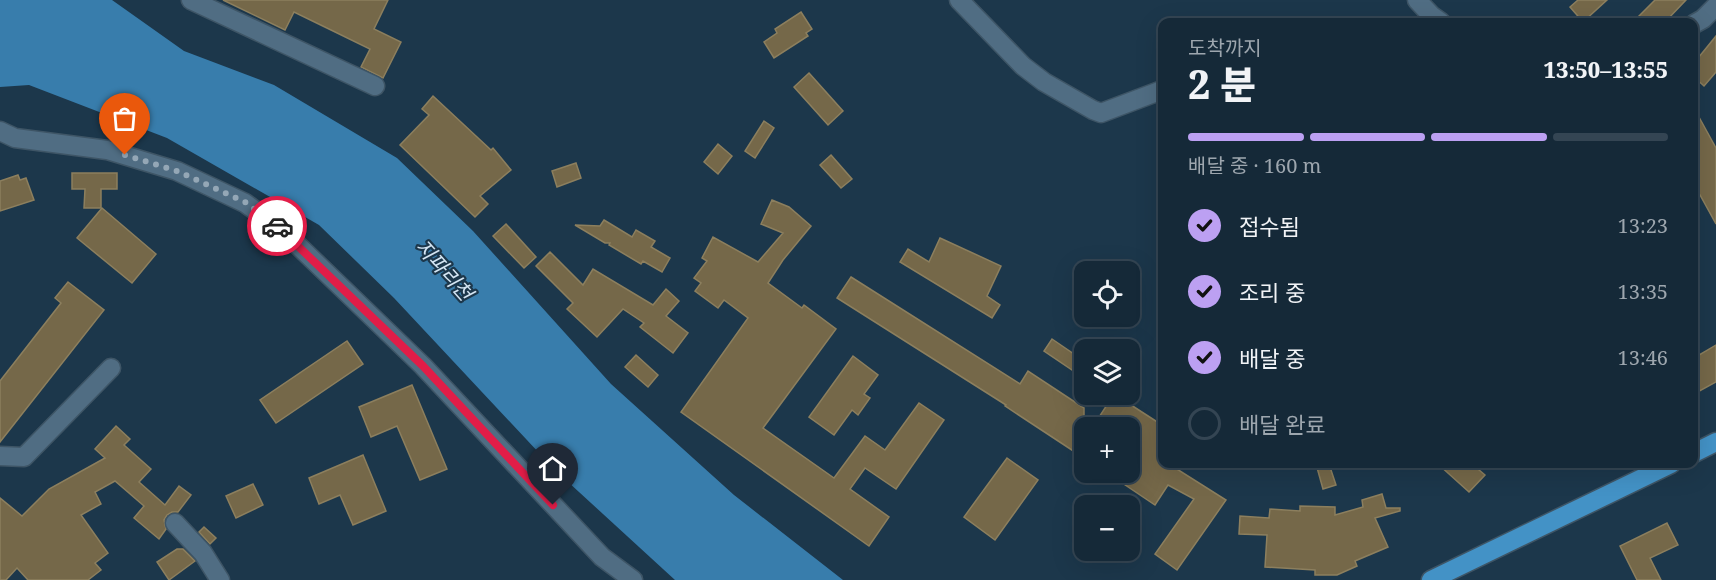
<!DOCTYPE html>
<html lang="ko">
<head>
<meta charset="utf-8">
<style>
  body { margin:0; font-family:"Noto Serif","Noto Sans KR",serif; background:#1e3140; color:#f1f3f6; height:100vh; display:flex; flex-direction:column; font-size:22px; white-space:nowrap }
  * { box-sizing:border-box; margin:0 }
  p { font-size:20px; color:#9da6ae }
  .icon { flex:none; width:33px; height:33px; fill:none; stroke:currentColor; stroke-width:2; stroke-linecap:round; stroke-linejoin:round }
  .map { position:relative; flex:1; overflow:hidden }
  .panel { position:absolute; left:1158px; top:18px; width:540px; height:450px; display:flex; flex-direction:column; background:#152938; border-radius:12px; box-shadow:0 6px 24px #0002,0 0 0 2px #344553 }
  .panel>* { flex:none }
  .buttons { position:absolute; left:1074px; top:261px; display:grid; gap:12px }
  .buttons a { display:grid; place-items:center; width:66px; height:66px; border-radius:12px; background:#152938; box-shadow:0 6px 24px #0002,0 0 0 2px #344553; font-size:30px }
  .pin { position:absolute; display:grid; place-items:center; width:51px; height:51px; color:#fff; margin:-62px -26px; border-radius:50% 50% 50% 0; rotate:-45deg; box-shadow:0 0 6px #0007 }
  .pin .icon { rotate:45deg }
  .courier { position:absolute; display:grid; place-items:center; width:60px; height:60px; margin:-30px; border:4px solid #e11d48; border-radius:50%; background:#fff; color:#222; box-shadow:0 2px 8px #0007 }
  .headline em { font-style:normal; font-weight:800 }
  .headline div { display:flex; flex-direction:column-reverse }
  .headline { display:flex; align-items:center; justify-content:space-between; height:102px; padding:0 30px }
  h1 { font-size:39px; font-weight:800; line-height:45px }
  .bar { display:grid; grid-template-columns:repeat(4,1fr); gap:9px 6px; align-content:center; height:72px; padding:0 30px }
  .bar i { height:8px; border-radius:4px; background:#344553 }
  .bar .current { background:#bca0f2 }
  .bar p { grid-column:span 4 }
  ol { padding:0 30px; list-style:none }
  li { display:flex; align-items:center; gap:18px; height:66px }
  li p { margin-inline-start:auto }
  li .icon { padding:6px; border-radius:50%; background:#bca0f2; color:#111; stroke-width:4 }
  li:last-child { color:#9da6ae }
  li i { width:33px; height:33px; border:3px solid #344553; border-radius:50% }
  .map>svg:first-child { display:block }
  .water { fill:#387dac }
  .building { fill:#756849; stroke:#8c7f5e; stroke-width:1.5 }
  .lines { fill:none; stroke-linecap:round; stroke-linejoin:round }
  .minor-casing { stroke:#3e5566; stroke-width:21 }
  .major-casing { stroke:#3e5566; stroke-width:21 }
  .minor { stroke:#506d83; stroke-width:18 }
  .major { stroke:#4392c6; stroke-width:18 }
  .done { stroke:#94a7b6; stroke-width:6; stroke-dasharray:0 10.8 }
  .route { stroke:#e11d48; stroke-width:8 }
  .labels { text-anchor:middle; stroke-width:4.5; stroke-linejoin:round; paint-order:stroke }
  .water-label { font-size:20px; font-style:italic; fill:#d5e6f4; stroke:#1c374b }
</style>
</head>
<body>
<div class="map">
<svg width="1716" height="580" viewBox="0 0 1716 580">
  <rect width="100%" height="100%" fill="#1c374b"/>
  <polygon class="water" points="0,0 112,0 184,51 274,85 397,158 473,231 611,384 734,495 843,580 675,580 555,470 394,298 319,225 167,138 29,85 0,87"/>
  <g class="building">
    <polygon points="223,0 388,0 374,29 401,42 383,78 361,67 370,49 331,30 294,12 285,30"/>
    <polygon points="1578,0 1607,0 1583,22 1570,7"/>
    <polygon points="1655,0 1686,0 1665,22 1633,22"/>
    <polygon points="801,12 812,29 806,33 808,36 774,58 764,42 777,33 775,29"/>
    <polygon points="1716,36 1716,72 1704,86 1694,77 1694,63"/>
    <polygon points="809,73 843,111 828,125 794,87"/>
    <polygon points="433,96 491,150 493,148 511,170 480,196 488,204 475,217 400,145 429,115 422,109"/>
    <polygon points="1694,108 1716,148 1716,224 1694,184"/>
    <polygon points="764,121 774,128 755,158 745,151"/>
    <polygon points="718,144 732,156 718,174 704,162"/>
    <polygon points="831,155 852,179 841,188 820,165"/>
    <polygon points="576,163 581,178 557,187 552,171"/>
    <polygon points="72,173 117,173 117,189 101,189 101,208 84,208 85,189 72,189"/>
    <polygon points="18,175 20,180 26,178 34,200 0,211 0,181"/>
    <polygon points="772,200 789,207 811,226 783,260 768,283 802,308 804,305 836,329 763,428 834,478 865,436 885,450 919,403 944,420 896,489 865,468 850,489 889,517 869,546 681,412 748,318 724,300 718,308 695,291 701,283 694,278 707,261 702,258 713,237 758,262 783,233 761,224"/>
    <polygon points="102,208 156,254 132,283 77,238"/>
    <polygon points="604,220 632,237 636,230 655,241 651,247 670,258 662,272 643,261 641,264 609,245 610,243 605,243 575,225 600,226"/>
    <polygon points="506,224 536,257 524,268 493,236"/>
    <polygon points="940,238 1001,266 987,296 1000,305 992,318 900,262 908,249 929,262"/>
    <polygon points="550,252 583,285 593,269 653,305 666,289 679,301 666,316 688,333 673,353 640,327 644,323 623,309 597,337 567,309 573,303 536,266"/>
    <polygon points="851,277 1020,384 1028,371 1084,408 1084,458 1005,406 1006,405 837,298"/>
    <polygon points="68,282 104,310 0,442 0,381 61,303 55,298"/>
    <polygon points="1052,339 1084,361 1084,378 1044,351"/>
    <polygon points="347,341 363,364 276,423 260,400"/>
    <polygon points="1716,345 1716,382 1694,394 1694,358"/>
    <polygon points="636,355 658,375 648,387 625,367"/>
    <polygon points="853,356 878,375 864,394 870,398 858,415 852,410 834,435 809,417"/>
    <polygon points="412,385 447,469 420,480 397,426 371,437 359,407"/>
    <polygon points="1114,394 1162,425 1162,464 1169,464 1226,500 1177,570 1155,554 1194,499 1168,485 1155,505 1106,472 1130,472 1130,428 1092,428"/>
    <polygon points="116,426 130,439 124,445 151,469 139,482 165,505 179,486 191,495 178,512 172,512 167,515 164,520 166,529 159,539 134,518 144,506 115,481 95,492 101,504 81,515 108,553 95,563 101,570 88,580 28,580 17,568 6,580 0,580 0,498 22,516 49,489 105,458 95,449"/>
    <polygon points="363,455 386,511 353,525 340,495 319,504 309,478"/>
    <polygon points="1007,458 1038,480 995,540 964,517"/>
    <polygon points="1316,464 1329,464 1336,485 1323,489"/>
    <polygon points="1438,464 1472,464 1485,475 1469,492"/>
    <polygon points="253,484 263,505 236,518 226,496"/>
    <polygon points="1382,494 1386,508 1400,508 1400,511 1375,518 1388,547 1355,561 1357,566 1337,575 1315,575 1315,570 1265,567 1267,535 1239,534 1240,516 1269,518 1270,509 1300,511 1300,506 1335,507 1335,515 1363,507 1362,500"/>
    <polygon points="1667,523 1678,545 1650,558 1661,580 1637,580 1620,546"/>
    <polygon points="204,527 216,538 210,544 199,532"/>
    <polygon points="177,549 183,549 195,561 169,580 157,562"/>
  </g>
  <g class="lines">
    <g class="minor-casing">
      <g id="minor">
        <polyline points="191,0 375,86"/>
        <polyline points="959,0 1023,66 1044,82 1093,110 1101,113 1162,90"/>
        <polyline points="1417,0 1431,15 1441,22"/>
        <polyline points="1694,24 1703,19 1716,6"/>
        <polyline points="0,131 15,138 107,150 177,171 245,203 282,230 423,366 602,557 633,580"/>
        <polyline points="0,456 24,457 111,368"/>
        <polyline points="175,523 203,553 220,580"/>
      </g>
    </g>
    <g class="major-casing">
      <g id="major">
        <polyline points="1694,453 1716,442"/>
        <polyline points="1431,580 1671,464"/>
      </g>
    </g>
    <use href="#minor" class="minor"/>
    <use href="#major" class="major"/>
  </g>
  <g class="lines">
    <polyline class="done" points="125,155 177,171 245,202 277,226"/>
    <polyline class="route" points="277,226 423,366 553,505"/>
  </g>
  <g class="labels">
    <g class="water-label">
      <text transform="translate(444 270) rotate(48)" y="7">지파리천</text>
    </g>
  </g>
</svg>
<div class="buttons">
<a><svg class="icon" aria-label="locate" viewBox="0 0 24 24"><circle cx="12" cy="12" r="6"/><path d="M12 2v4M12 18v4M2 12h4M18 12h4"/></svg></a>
<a><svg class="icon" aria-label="layers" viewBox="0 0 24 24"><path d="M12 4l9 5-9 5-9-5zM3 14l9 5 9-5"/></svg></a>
<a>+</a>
<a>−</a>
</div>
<div class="pin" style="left:125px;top:155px;background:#ea580c"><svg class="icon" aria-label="bag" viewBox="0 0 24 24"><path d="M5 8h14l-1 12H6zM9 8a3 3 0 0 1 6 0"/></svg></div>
<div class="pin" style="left:553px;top:505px;background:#1f2937"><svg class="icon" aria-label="home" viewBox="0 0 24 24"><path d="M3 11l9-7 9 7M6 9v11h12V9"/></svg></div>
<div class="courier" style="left:277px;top:226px"><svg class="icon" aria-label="car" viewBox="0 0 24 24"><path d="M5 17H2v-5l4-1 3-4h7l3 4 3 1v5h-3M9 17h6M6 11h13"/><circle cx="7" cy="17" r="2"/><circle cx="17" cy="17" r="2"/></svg></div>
<section class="panel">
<div class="headline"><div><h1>2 분</h1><p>도착까지</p></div><em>13:50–13:55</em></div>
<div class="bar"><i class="current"></i><i class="current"></i><i class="current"></i><i></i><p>배달 중 · 160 m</p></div>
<ol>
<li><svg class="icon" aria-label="check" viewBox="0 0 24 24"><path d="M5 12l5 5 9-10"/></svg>접수됨<p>13:23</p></li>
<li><svg class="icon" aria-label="check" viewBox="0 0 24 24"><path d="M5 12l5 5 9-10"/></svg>조리 중<p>13:35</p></li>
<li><svg class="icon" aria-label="check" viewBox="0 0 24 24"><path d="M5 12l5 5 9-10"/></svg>배달 중<p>13:46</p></li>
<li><i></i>배달 완료</li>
</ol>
</section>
</div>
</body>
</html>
